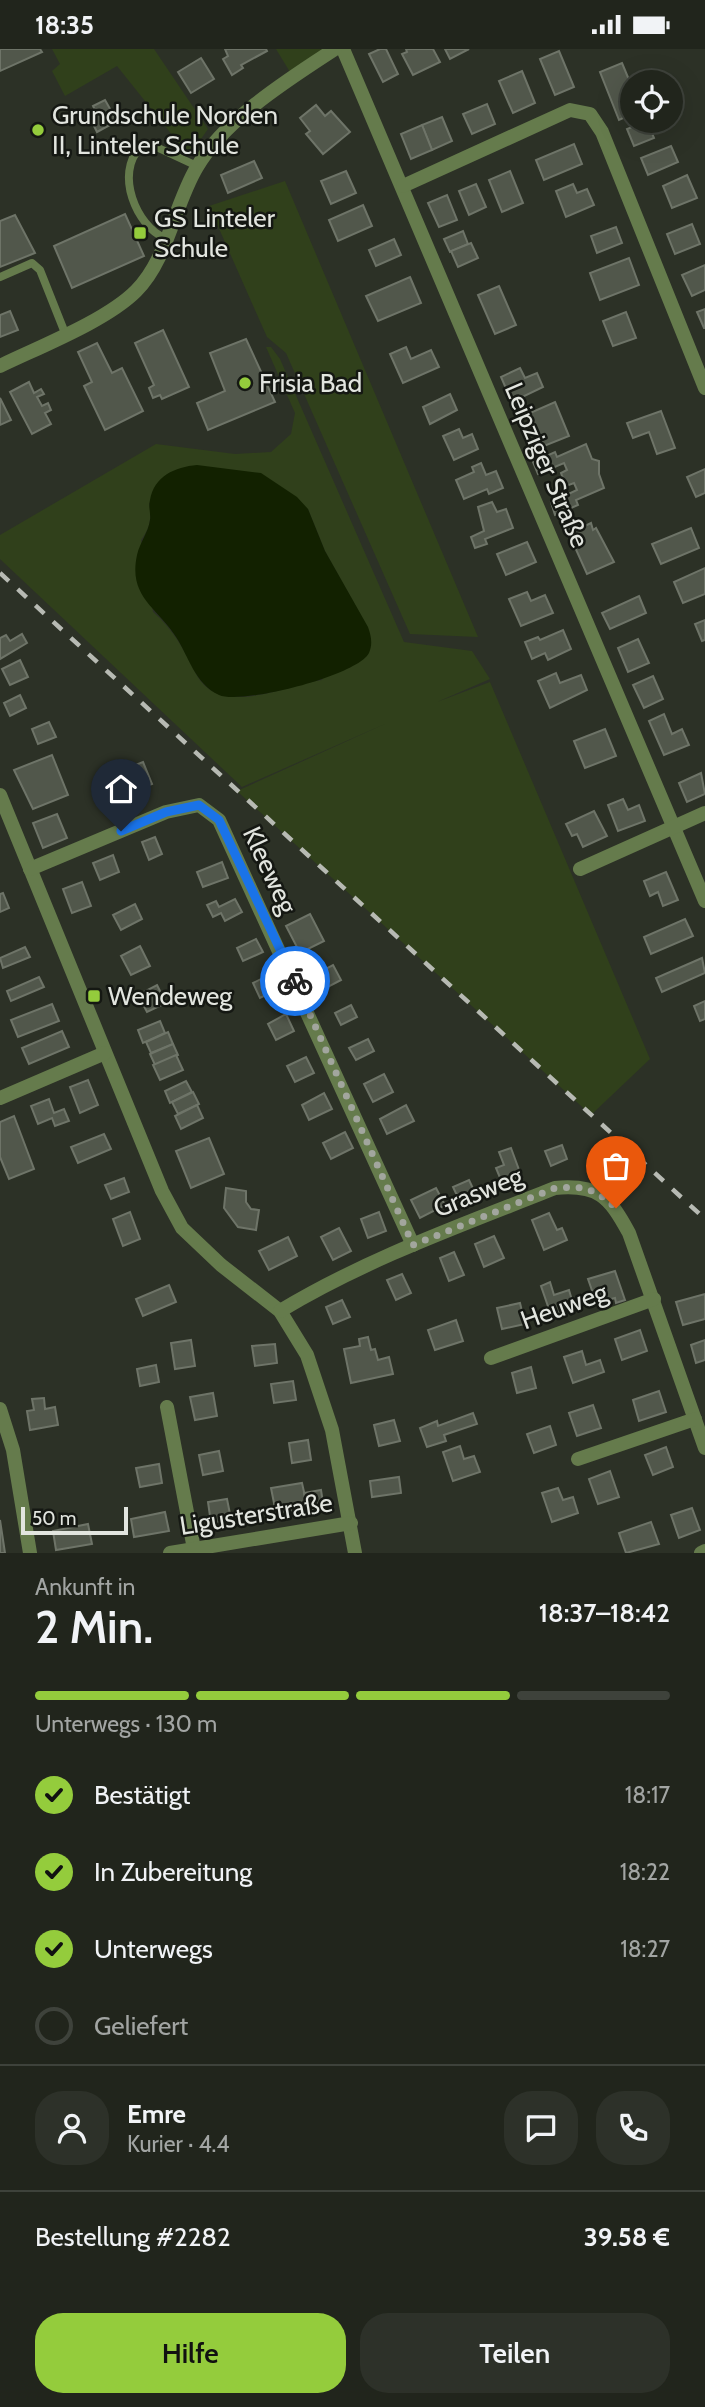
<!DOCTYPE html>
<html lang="de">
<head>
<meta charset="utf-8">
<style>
  body { margin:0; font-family:Cabin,sans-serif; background:#2d3129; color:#f1f3f6; height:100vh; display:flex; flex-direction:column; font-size:26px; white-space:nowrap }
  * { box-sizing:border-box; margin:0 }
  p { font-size:23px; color:#a2a5a3 }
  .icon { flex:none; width:38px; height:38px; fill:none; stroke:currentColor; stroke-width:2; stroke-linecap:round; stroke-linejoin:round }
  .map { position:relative; height:1504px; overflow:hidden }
  .side { display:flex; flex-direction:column; background:#21251c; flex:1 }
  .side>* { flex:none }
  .buttons { position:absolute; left:620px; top:21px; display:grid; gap:14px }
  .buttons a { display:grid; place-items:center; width:63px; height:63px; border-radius:50%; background:#21251c; box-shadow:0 7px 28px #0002,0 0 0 2px #3e423b; font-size:35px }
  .scale { position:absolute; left:21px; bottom:18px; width:107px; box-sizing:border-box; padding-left:7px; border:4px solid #e2e5df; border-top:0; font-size:19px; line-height:24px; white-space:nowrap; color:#e2e5df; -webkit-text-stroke:5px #151813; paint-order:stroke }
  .pin { position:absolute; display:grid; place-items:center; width:60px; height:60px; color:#fff; margin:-72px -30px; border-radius:50% 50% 50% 0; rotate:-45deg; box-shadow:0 0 7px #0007 }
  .pin .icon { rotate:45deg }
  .courier { position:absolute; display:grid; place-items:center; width:70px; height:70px; margin:-35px; border:5px solid #1a73e8; border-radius:50%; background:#fff; color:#222; box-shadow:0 2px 9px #0007 }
  .headline em { font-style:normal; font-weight:600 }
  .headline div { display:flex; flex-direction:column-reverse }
  .headline { display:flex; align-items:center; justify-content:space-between; height:119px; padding:0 35px }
  h1 { font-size:46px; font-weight:600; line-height:52px }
  .bar { display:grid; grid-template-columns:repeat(4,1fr); gap:10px 7px; align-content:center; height:84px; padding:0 35px }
  .bar i { height:9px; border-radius:5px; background:#3e423b }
  .bar .active { background:#94cc3c }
  .bar p { grid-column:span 4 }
  .line { display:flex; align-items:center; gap:18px; padding:0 35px; border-top:2px solid #3e423b }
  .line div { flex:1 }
  .round { display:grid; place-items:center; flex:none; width:74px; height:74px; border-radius:28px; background:#2d3129 }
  ol { padding:0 35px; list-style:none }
  li { display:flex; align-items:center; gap:21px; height:77px }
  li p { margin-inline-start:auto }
  li .icon { padding:7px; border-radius:50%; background:#94cc3c; color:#111; stroke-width:4 }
  li:last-child { color:#a2a5a3 }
  li i { width:38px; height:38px; border:4px solid #3e423b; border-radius:50% }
  .button { display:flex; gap:14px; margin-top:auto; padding:14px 35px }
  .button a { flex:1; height:80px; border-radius:28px; background:#94cc3c; color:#111; font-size:28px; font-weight:600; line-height:80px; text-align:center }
  .button a+a { background:#2d3129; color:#f1f3f6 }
  .status { display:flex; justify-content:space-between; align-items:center; height:49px; padding:0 35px; background:#21251c; direction:ltr }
  .status svg { height:19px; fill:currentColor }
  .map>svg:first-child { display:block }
  .green { fill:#30401b; fill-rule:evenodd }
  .water { fill:#122100 }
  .building { fill:#51574b; stroke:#6e7468; stroke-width:2 }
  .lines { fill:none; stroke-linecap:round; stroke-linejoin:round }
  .lane { stroke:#657b4c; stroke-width:8 }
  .street { stroke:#657b4c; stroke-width:14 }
  .rail { stroke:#b7bab3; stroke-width:4.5; stroke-dasharray:12 12; stroke-linecap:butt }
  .done { stroke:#a2a69e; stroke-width:7; stroke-dasharray:0 12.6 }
  .route { stroke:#1a73e8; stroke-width:9 }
  .poi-dot { fill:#94cc3c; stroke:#151813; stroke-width:2.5 }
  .labels { text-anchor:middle; stroke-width:5; stroke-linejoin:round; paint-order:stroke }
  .poi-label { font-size:26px; fill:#e2e5df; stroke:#151813; text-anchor:start }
  .street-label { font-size:26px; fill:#e2e5df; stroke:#151813 }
</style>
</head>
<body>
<div class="status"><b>18:35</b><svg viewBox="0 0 49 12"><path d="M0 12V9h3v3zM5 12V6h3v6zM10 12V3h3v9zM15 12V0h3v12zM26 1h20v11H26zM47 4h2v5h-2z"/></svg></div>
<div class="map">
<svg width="705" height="1504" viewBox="0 0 705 1504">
  <rect width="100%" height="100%" fill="#2c3126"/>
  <g class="green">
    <polygon points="52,0 154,0 208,80 189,107 117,17 65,47 52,22 60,15"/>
    <polygon points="276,0 335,0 293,28"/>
    <polygon points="285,132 478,588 410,585 286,304 267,288 209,157"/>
    <path d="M 266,298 L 271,298 L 280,310 L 404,593 L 472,602 L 490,630 L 437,653 L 490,633 L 650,1010 L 591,1066 L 237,742 L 387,674 L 242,738 L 0,510 L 0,486 L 156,395 L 235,405 L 271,403 L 291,385 L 295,364 ZM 149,454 L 308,460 L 325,502 L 360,565 L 322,631 C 285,636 220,670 196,625 C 184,601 174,581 153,563 L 141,491 C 150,479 152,469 149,454 Z"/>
  </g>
  <path class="water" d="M 197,416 L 261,424 L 297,448 L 308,460 L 325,502 L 368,578 C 371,586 373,595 369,604 C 357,627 241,656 219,646 C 195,635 189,608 176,588 C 157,558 128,548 137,506 C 140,493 148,484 150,471 C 151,464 148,458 150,451 C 154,427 175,418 197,416 Z"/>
  <g class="building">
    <polygon points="0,0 40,0 42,3 0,22"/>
    <polygon points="225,0 266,0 267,2 241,16 243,19 232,26 223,10 228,7"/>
    <polygon points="380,0 386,0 398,25 383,33 369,5"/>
    <polygon points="406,0 433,0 440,13 413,26 402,5 407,3"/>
    <polygon points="445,0 469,0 450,10"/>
    <polygon points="559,2 574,38 555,46 540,10"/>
    <polygon points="201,9 214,30 191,44 178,23"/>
    <polygon points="622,14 632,38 632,65 619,71 600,23"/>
    <polygon points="522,22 535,54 513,64 499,32"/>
    <polygon points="105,51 117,72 97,83 88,65 95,61 93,57"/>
    <polygon points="487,55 495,75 472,85 463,65"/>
    <polygon points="316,56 325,67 331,62 350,83 323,105 306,85 310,82 300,69"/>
    <polygon points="442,68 452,92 432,101 422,76"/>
    <polygon points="647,72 654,89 634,97 627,80"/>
    <polygon points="422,76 432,101 411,110 401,85"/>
    <polygon points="574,95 582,115 544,131 536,111"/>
    <polygon points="671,97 678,113 648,126 641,109"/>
    <polygon points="254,112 262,129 228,144 221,126"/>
    <polygon points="346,122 356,144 331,155 321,132"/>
    <polygon points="510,122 523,154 502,163 489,131"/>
    <polygon points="687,126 697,149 672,159 663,137"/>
    <polygon points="476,135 486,158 469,166 459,142"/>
    <polygon points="573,135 577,144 587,140 594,156 566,168 556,142"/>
    <polygon points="447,146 457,171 439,178 428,154"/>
    <polygon points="363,156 372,177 338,192 329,171"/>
    <polygon points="125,165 144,207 72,239 54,197"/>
    <polygon points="15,166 35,204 0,218 0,172"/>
    <polygon points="692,175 700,195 675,205 667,185"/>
    <polygon points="616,178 622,194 597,204 591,187"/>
    <polygon points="463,182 468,195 450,203 444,190"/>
    <polygon points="394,190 401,206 376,217 369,201"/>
    <polygon points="471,194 478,209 458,218 451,202"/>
    <polygon points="629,209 639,236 600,251 590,224"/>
    <polygon points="705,216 705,241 692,247 682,226"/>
    <polygon points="410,228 421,254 378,272 366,247"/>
    <polygon points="499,237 516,276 495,285 478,246"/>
    <polygon points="705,260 705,279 704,279 697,263"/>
    <polygon points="10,262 18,281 0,288 0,266"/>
    <polygon points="626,263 636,289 613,297 603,272"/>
    <polygon points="163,281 189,338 162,350 160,346 153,349 149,339 154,336 135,294"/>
    <polygon points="246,290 275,353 208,381 197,354 225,342 210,304"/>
    <polygon points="97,294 112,324 122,319 143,362 105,381 84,337 92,333 78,303"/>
    <polygon points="406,298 411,310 431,301 439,318 403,334 390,305"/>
    <polygon points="520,319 525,329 537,324 543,338 512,353 501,328"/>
    <polygon points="29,333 34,344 41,340 44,345 37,348 42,357 48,354 51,361 45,364 51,375 32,385 10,343"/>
    <polygon points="450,345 457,361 430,375 423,358"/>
    <polygon points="0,349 11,371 0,376"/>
    <polygon points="555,353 569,387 544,397 530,364"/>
    <polygon points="661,362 675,399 657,405 649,383 633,389 627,374"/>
    <polygon points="459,380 463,389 472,385 478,400 454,411 443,387"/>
    <polygon points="586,395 592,410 599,412 599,425 604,439 576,451 578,456 555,466 551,453 577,441 574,434 566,437 561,424 567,421 564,414 538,425 533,413 555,403 557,408"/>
    <polygon points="481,414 486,426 496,422 503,439 489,445 487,440 464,450 456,431 474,423 472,418"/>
    <polygon points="705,420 705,444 696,448 687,428"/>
    <polygon points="492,453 497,463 506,460 513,479 485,490 487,495 475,499 471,488 484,482 478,458"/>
    <polygon points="579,470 583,478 591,474 593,481 596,479 614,513 587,525 565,476"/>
    <polygon points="691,479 699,499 661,515 652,495"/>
    <polygon points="527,493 536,513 506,526 497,505"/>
    <polygon points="705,519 705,545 683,554 674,533"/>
    <polygon points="527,543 531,552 545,546 553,564 521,577 509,550"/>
    <polygon points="639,547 646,564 610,580 602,564"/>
    <polygon points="705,571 705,591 702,592 695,575"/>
    <polygon points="563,581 571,600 548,611 545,604 532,610 525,593 538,588 540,591"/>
    <polygon points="22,585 27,594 0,610 0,589 6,586 10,592"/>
    <polygon points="638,590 649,614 628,623 618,599"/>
    <polygon points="20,611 28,628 10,636 2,620"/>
    <polygon points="556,624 560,634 581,626 587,641 550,659 538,632"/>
    <polygon points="653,627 663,650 644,659 633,636"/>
    <polygon points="20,646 26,659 10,667 4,654"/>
    <polygon points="664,665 672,685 682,680 689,696 664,706 649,672"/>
    <polygon points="49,673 56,688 38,695 32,680"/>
    <polygon points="605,680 616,707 585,719 574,692"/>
    <polygon points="52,706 68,746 33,760 14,721"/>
    <polygon points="143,713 152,735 120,748 110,726"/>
    <polygon points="701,724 705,745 687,753 679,734"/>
    <polygon points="623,750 628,761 639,756 645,772 618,782 608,756"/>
    <polygon points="594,762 607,787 583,798 577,785 572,787 566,775"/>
    <polygon points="57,765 67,789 43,799 33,774"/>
    <polygon points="155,788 162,805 149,811 142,793"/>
    <polygon points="113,806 119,823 100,831 93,814"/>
    <polygon points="222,813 228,829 203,838 197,823"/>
    <polygon points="666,823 678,851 663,857 658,843 650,847 644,832"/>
    <polygon points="82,833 91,857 72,864 63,840"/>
    <polygon points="3,844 9,859 0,863 0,845"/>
    <polygon points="235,850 242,863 225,872 221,864 213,868 207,856 216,852 219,858"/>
    <polygon points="135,855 142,870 121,881 113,866"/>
    <polygon points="310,865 324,892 300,904 286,877"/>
    <polygon points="685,870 693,887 651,905 644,888"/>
    <polygon points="256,890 263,903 243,912 237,899"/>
    <polygon points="140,897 150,917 131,926 121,907"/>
    <polygon points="25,898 30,908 3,919 0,909"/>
    <polygon points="702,909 705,924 662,943 656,929"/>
    <polygon points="333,916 341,931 324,940 316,925"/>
    <polygon points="271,925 278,940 260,949 253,934"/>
    <polygon points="39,928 44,938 11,952 7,942"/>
    <polygon points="157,936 166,954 147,963 138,946"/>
    <polygon points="705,952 705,970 700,972 694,957"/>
    <polygon points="52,955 59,972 18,988 11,971"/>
    <polygon points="351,956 357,968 341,976 335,964"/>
    <polygon points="286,965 294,982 276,991 268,975"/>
    <polygon points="160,972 165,984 143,994 138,981"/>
    <polygon points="62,982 69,998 29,1015 22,999"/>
    <polygon points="168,983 173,995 151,1004 146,993"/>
    <polygon points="368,990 374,1002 356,1011 349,999"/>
    <polygon points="173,995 178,1006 155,1016 150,1005"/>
    <polygon points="176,1006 183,1021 160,1031 153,1016"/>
    <polygon points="306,1008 314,1024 295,1033 287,1017"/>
    <polygon points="384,1025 393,1043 373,1053 364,1035"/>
    <polygon points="88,1031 98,1056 80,1064 70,1038"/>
    <polygon points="186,1032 192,1043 170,1054 165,1042"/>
    <polygon points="193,1043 199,1055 178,1065 172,1053"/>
    <polygon points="324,1044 332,1060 309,1071 302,1056"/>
    <polygon points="49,1050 54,1064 64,1060 69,1072 55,1077 52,1069 38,1075 31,1057"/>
    <polygon points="197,1056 203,1069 181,1080 175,1067"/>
    <polygon points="406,1056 414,1072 387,1085 380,1070"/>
    <polygon points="14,1067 34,1120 9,1130 0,1108 0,1073"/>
    <polygon points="345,1083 353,1099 331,1110 323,1094"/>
    <polygon points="104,1085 111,1100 78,1114 71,1098"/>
    <polygon points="209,1089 224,1125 191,1139 176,1102"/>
    <polygon points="562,1096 567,1110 551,1117 545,1102"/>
    <polygon points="511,1099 522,1129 503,1136 496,1119 504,1116 499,1103"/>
    <polygon points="124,1129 129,1143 111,1150 105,1136"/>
    <polygon points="469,1131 477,1148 461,1155 453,1138"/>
    <polygon points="226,1139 246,1142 246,1153 251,1160 259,1161 256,1181 238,1178 224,1159"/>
    <polygon points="436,1139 445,1156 420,1169 411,1151"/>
    <polygon points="130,1163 140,1190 123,1197 113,1170"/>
    <polygon points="379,1163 386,1182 368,1189 361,1170"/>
    <polygon points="549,1164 557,1181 562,1179 567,1191 544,1201 532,1171"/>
    <polygon points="339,1179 351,1202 333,1211 321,1188"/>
    <polygon points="494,1187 504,1209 484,1218 475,1195"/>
    <polygon points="288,1188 297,1207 269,1221 259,1202"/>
    <polygon points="454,1203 464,1226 449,1232 440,1209"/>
    <polygon points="615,1222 625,1251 616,1254 615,1249 607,1251 605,1247 595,1250 588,1230"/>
    <polygon points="402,1225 411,1244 396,1251 387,1231"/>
    <polygon points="550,1233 554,1246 569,1241 574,1258 551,1266 541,1237"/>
    <polygon points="169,1236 176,1253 143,1267 136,1250"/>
    <polygon points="705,1245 705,1270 683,1276 676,1253"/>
    <polygon points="342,1251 350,1268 333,1275 326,1258"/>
    <polygon points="520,1254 525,1275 502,1280 497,1259"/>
    <polygon points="456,1271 463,1292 435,1301 428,1281"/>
    <polygon points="640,1281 647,1302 622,1311 615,1290"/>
    <polygon points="368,1288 371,1301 375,1300 378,1311 389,1308 393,1325 351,1334 344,1300 360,1297 359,1290"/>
    <polygon points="191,1291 195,1317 175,1320 171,1294"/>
    <polygon points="705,1291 705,1311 696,1314 691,1296"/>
    <polygon points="275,1295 277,1314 255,1317 252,1297"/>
    <polygon points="582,1302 586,1316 600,1311 604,1323 573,1334 564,1308"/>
    <polygon points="156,1316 159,1333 140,1337 137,1320"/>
    <polygon points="531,1318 536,1339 517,1344 512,1324"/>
    <polygon points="293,1332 296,1351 274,1354 271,1335"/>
    <polygon points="659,1342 666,1363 639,1372 633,1351"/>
    <polygon points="213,1344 217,1367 195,1371 190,1348"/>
    <polygon points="44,1349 45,1360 55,1358 58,1376 30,1381 27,1362 34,1361 32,1350"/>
    <polygon points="593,1356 601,1379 577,1387 569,1364"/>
    <polygon points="473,1364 477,1375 444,1386 446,1392 427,1398 420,1379 437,1372 438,1377"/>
    <polygon points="394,1371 400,1392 379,1397 374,1376"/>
    <polygon points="550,1377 556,1396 534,1404 527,1385"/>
    <polygon points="308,1391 311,1411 292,1414 289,1394"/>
    <polygon points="460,1397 464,1410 474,1407 480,1423 453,1432 443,1403"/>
    <polygon points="666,1398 673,1418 653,1426 645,1406"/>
    <polygon points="219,1402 223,1422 203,1426 199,1406"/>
    <polygon points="159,1415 162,1434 140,1438 136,1419"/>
    <polygon points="610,1422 619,1448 598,1455 589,1430"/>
    <polygon points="399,1428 401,1444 372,1448 370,1432"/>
    <polygon points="302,1434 306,1452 293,1454 295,1461 276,1464 271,1439"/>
    <polygon points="558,1439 563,1451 573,1448 578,1464 552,1473 542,1444"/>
    <polygon points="321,1441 324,1460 308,1463 304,1444"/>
    <polygon points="227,1450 231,1470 211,1474 208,1453"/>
    <polygon points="692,1459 700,1481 679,1489 671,1466"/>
    <polygon points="165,1463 169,1482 134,1488 131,1470"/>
    <polygon points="0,1471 5,1504 0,1504"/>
    <polygon points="651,1473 659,1495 626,1504 619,1484"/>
    <polygon points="88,1475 92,1495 56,1501 53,1482"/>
  </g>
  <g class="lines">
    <g class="lane">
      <path d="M 165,189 C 136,177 115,124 140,99 L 152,96 L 197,117"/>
      <polyline points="0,228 32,214 40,221 65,284"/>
    </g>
    <g class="street">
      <polyline points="343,0 705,852"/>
      <polyline points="403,137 570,61 590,65 602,83 705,339"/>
      <path d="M 0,317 C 39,298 106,272 136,242 C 168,210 174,156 197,118 C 225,70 289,30 335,0"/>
      <polyline points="0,746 162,1142 182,1179 221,1216 280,1262 307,1306 332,1381 355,1504"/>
      <polyline points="30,820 166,763 199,756 219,771 413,1196"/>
      <polyline points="580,820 705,764"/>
      <polyline points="0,1049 105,1004"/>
      <path d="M 280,1262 C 366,1210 462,1176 555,1139 C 598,1135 609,1147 629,1184 L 705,1399"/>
      <polyline points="491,1309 654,1250"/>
      <polyline points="167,1358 194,1500"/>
      <polyline points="0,1360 13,1401 30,1504"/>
      <polyline points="578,1410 695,1370"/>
      <polyline points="170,1504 351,1474"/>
      <polyline points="701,1504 705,1502"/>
    </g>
    <polyline class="rail" points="0,524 705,1170"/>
  </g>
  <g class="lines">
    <path class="done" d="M 295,932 L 413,1196 L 555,1139 C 585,1137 594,1139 616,1159"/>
    <polyline class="route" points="121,782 166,763 199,756 219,771 295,932"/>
  </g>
  <g class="poi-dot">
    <circle cx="38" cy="81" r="7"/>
    <rect x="133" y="177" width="14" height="14" rx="3.5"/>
    <circle cx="245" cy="334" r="7"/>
    <rect x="87" y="940" width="14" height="14" rx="3.5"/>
  </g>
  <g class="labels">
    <g class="poi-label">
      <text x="52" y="75">Grundschule Norden<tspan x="52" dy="30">II, Linteler Schule</tspan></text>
      <text x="154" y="178">GS Linteler<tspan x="154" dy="30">Schule</tspan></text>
      <text x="259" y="343">Frisia Bad</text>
      <text x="108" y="956">Wendeweg</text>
    </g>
    <g class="street-label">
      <text transform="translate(547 416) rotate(67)" y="9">Leipziger Straße</text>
      <text transform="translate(270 821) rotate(65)" y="9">Kleeweg</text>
      <text transform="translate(478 1143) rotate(-22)" y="9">Grasweg</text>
      <text transform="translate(564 1257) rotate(-20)" y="9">Heuweg</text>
      <text transform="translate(256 1465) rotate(-9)" y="9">Ligusterstraße</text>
    </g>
  </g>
</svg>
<div class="buttons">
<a><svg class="icon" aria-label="locate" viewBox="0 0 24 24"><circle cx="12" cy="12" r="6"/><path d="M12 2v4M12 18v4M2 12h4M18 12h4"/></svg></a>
</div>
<div class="scale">50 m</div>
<div class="pin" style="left:616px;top:1159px;background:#ea580c"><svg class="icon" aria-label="bag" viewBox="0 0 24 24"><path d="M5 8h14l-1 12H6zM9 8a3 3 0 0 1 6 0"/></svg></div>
<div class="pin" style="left:121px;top:782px;background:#1f2937"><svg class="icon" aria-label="home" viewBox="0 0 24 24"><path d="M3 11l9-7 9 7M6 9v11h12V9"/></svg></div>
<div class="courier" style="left:295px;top:932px"><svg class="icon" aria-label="bike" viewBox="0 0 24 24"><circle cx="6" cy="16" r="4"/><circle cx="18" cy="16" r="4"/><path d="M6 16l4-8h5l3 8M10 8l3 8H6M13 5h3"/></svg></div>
</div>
<section class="side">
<div class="headline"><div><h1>2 Min.</h1><p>Ankunft in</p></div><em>18:37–18:42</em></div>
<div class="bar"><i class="active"></i><i class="active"></i><i class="active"></i><i></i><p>Unterwegs · 130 m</p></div>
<ol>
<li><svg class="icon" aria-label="check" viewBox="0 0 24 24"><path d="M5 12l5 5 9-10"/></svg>Bestätigt<p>18:17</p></li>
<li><svg class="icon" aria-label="check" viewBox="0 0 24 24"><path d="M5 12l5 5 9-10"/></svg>In Zubereitung<p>18:22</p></li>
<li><svg class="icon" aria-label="check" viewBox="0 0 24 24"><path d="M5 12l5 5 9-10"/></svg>Unterwegs<p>18:27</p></li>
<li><i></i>Geliefert</li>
</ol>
<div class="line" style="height:126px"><a class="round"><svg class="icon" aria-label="person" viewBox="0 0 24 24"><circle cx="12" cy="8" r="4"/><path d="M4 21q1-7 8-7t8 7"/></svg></a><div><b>Emre</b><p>Kurier · 4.4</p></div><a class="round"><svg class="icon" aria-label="chat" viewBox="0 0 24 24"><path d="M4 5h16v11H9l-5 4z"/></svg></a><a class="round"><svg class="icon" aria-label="phone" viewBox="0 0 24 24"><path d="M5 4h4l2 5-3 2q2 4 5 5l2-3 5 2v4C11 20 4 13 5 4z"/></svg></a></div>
<div class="line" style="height:91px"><div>Bestellung #2282</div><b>39.58 €</b></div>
<div class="button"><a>Hilfe</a><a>Teilen</a></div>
</section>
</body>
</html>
